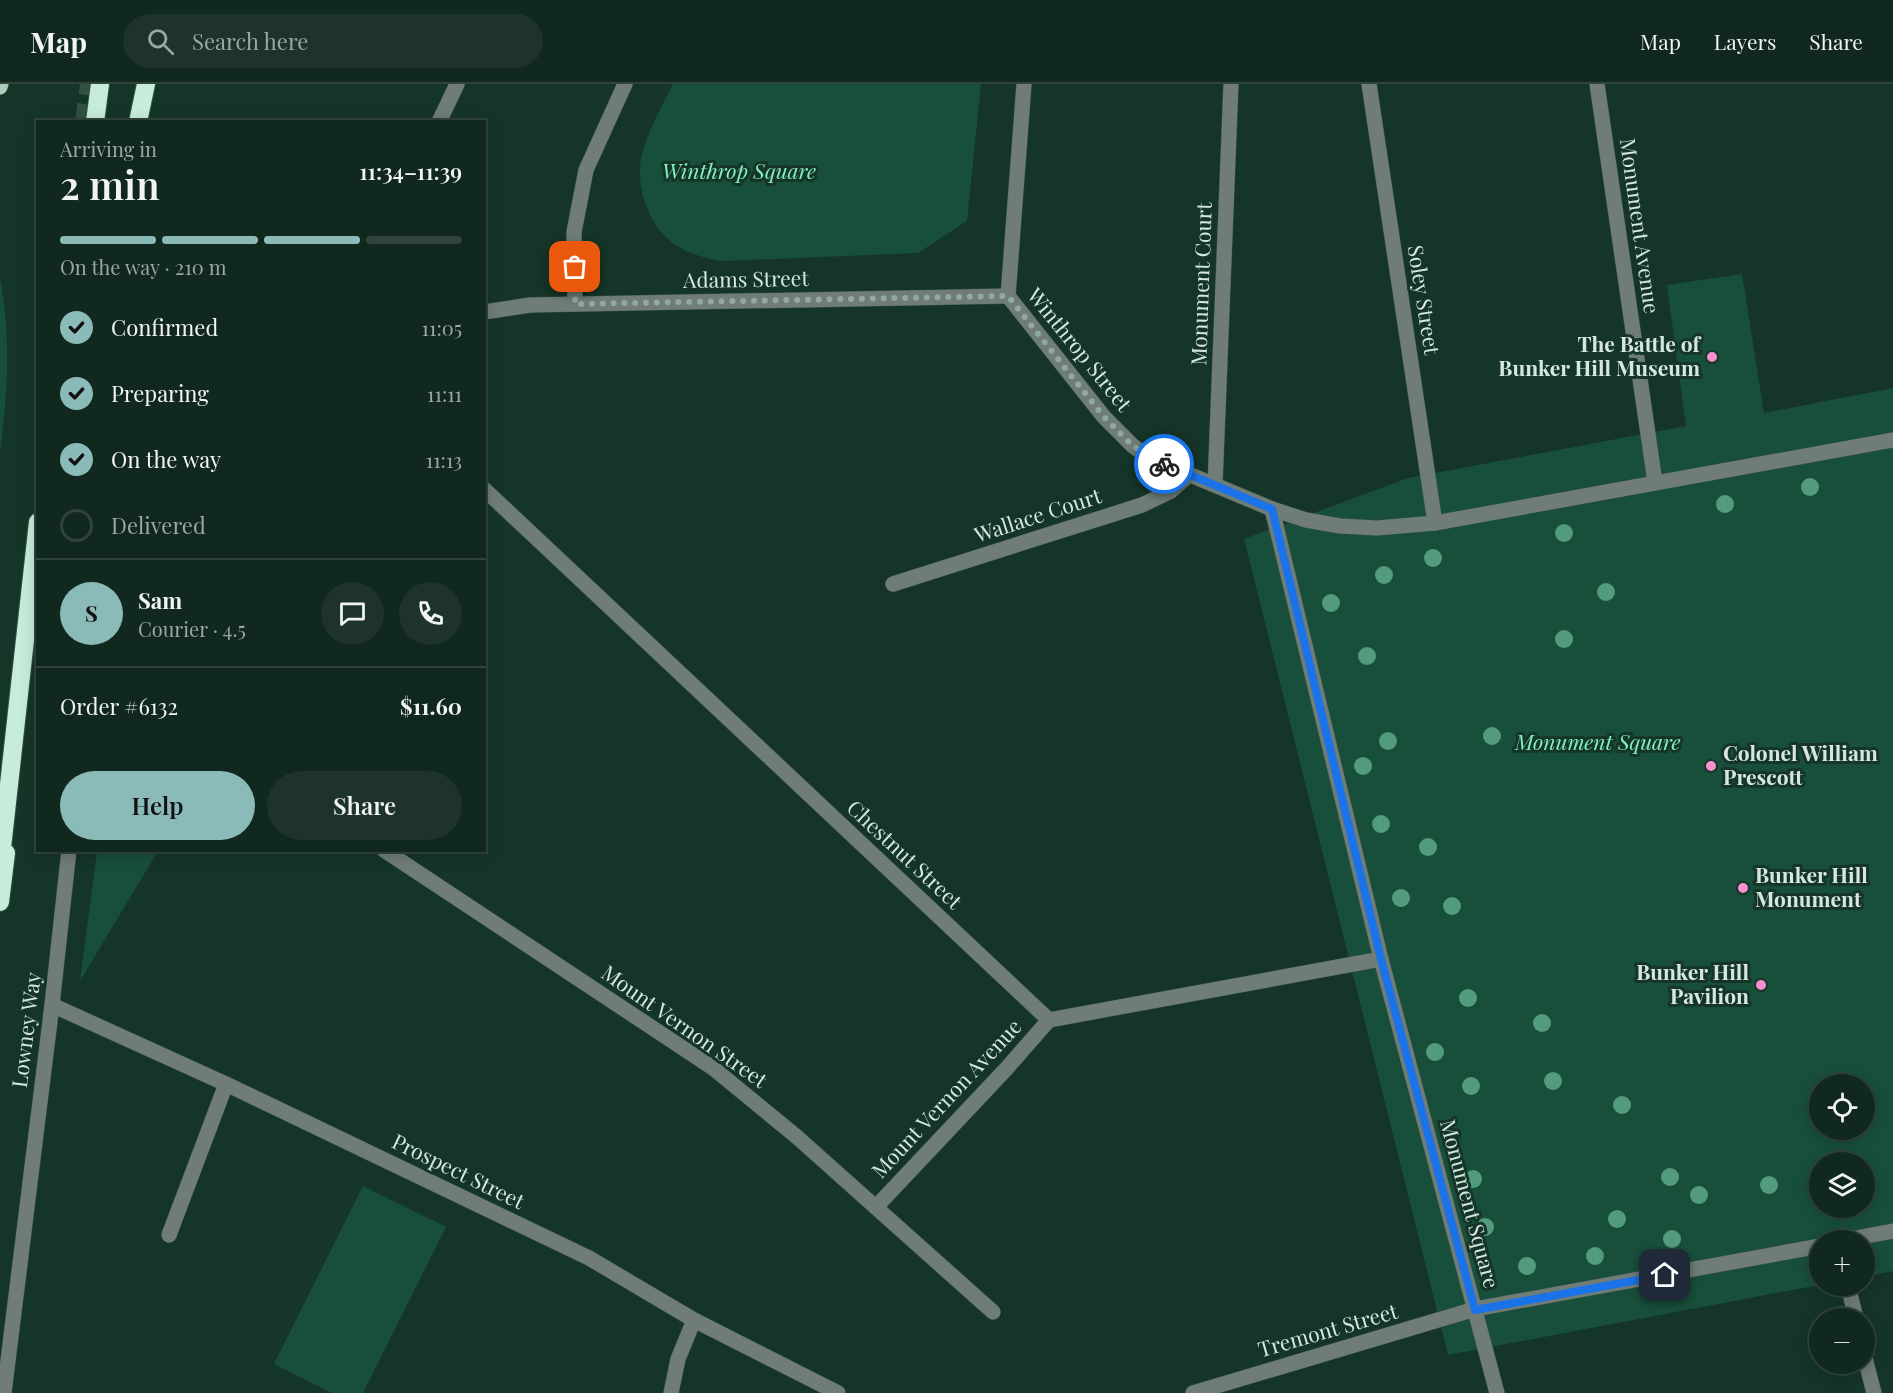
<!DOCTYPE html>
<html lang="en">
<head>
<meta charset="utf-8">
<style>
  body { margin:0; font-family:"Playfair Display",serif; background:#1e342b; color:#f1f3f6; height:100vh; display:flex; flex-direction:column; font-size:22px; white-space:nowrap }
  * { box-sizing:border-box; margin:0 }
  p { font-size:20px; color:#9ca6a4 }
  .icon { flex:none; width:33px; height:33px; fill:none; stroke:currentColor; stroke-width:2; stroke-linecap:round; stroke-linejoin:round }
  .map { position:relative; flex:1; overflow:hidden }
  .panel { position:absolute; left:36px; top:36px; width:450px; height:732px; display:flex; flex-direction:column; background:#10281e; border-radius:0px; box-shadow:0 3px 15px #0003,0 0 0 2px #30443c }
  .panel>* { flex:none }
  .buttons { position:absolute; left:1809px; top:990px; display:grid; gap:12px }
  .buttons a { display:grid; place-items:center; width:66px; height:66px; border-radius:50%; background:#10281e; box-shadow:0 3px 15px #0003,0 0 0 2px #30443c; font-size:30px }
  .pin { position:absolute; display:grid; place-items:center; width:51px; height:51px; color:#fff; margin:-26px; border-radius:12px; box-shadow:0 3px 9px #0006 }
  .courier { position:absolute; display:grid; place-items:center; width:60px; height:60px; margin:-30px; border:4px solid #1a73e8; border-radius:50%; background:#fff; color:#222; box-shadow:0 2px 8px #0007 }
  .overview em { font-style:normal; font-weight:600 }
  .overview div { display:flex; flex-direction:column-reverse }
  .overview { display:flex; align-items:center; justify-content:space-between; height:102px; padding:0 24px }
  h1 { font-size:39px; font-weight:600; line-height:45px }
  .bar { display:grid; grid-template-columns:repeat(4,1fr); gap:9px 6px; align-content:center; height:72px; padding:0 24px }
  .bar i { height:8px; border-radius:4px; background:#30443c }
  .bar .active { background:#8bbbb9 }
  .bar p { grid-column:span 4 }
  .line { display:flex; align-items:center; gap:15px; padding:0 24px; border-top:2px solid #30443c }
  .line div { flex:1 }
  .round { display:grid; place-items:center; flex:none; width:63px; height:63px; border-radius:32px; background:#1e342b }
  ol { padding:0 24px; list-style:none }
  li { display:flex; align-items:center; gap:18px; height:66px }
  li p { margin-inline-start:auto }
  li .icon { padding:6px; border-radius:50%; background:#8bbbb9; color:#111; stroke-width:4 }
  li:last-child { color:#9ca6a4 }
  li i { width:33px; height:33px; border:3px solid #30443c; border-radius:50% }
  .cta { display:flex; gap:12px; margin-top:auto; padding:12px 24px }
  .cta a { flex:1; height:69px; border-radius:36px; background:#8bbbb9; color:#111; font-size:24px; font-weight:600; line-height:69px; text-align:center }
  .cta a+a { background:#1e342b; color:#f1f3f6 }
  header { display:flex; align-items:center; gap:36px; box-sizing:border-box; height:84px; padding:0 30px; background:#10281e; border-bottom:2px solid #30443c }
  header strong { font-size:28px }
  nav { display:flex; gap:33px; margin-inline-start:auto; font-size:21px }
  .search { width:420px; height:54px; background:#1e342b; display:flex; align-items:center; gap:15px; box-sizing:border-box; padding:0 21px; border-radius:33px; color:#9ca6a4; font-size:22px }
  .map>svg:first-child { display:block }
  .green { fill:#184f3b; fill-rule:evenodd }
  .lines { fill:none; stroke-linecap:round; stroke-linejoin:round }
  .highway-tunnel { stroke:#325043; stroke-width:18; stroke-dasharray:18 9; stroke-linecap:butt }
  .minor-casing { stroke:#345145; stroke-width:16 }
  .major-casing { stroke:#345145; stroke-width:16 }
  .highway-casing { stroke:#345145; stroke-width:20 }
  .minor { stroke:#6f7d76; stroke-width:15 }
  .major { stroke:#aeccbe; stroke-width:15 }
  .highway { stroke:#c7ecda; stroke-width:18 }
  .tree { fill:#529b7d }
  .done { stroke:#92a99f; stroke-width:6; stroke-dasharray:0 10.8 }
  .route { stroke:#1a73e8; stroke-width:8 }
  .poi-dot { fill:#f790cd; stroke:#153528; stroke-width:2 }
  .labels { text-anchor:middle; stroke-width:6; stroke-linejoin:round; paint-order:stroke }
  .park-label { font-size:21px; font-style:italic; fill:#83efc2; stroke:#153528 }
  .street-label { font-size:21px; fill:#d6e7df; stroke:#153528 }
  .poi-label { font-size:21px; font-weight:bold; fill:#d6e7df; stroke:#153528; text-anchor:end }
</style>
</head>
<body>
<header>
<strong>Map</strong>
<div class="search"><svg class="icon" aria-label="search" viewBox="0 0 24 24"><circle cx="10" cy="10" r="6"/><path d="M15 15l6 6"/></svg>Search here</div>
<nav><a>Map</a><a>Layers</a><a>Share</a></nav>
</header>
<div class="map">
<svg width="1893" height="1309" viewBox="0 0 1893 1309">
  <rect width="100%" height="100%" fill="#153528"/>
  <g class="green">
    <path d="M 673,0 L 981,0 L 967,137 L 918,169 L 723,177 C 679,171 653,152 642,108 C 639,94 639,76 644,63 C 651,41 663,20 673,0 Z"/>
    <path d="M 1742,190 L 1764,329 L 1893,304 L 1893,1187 L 1865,1193 L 1864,1156 L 1820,1156 L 1819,1201 L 1448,1271 L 1244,455 L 1408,394 L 1686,342 L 1667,201 ZM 1820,1000 L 1864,1000 L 1864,1046 L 1820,1046 ZM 1820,1078 L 1864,1078 L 1864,1124 L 1820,1124 Z"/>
    <path d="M 0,194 C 11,254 8,307 0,367 Z"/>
    <polygon points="97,767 158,767 80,897"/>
    <polygon points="363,1102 446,1143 363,1309 332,1309 274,1280"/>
  </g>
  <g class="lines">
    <polyline class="highway-tunnel" points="84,38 89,0"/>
    <g class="minor-casing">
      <g id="minor">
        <polyline points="1024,0 1008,212 1104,333 1133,362 1150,374 1272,425 1306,436 1340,442 1377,444 1435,439 1893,356"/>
        <polyline points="1369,0 1435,439"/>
        <polyline points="1597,0 1655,398"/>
        <polyline points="439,38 457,0"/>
        <polyline points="575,220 574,148 586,86 625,0"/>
        <polyline points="484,228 530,221 1008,212"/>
        <polyline points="1215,401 1231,0"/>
        <polyline points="484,405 1049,936 1381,875"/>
        <polyline points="1272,425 1381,875 1497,1309"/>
        <polyline points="893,500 1142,421 1171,407 1189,391"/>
        <polyline points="384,766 713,984 797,1053 993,1228"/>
        <polyline points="52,921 226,1000 589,1174 694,1236 838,1309"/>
        <polyline points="876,1123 1007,984 1049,936"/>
        <polyline points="169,1151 226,1000"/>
        <polyline points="1845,1156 1893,1147"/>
        <polyline points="1848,1202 1856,1234"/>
        <polyline points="1864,1270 1874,1309"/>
        <polyline points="4,1309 52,921 69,766"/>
        <polyline points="671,1309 678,1275 694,1236"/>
        <polyline points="1193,1309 1475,1225 1820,1162"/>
      </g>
    </g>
    <g class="major-casing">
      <polyline id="major" points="0,3 1,0"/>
    </g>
    <g class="highway-casing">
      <g id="highway">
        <polyline points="95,38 100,0"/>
        <polyline points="138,38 146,0"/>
        <polyline points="0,782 38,438"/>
        <polyline points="0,818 6,769"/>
      </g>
    </g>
    <use href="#minor" class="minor"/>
    <use href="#major" class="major"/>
    <use href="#highway" class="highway"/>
  </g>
  <g class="tree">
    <circle cx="1810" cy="403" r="9"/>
    <circle cx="1725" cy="420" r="9"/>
    <circle cx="1564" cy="449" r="9"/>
    <circle cx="1433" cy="474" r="9"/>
    <circle cx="1384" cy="491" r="9"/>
    <circle cx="1606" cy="508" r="9"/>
    <circle cx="1331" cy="519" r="9"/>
    <circle cx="1564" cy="555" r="9"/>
    <circle cx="1367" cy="572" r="9"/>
    <circle cx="1492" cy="652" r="9"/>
    <circle cx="1388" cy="657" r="9"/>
    <circle cx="1363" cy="682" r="9"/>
    <circle cx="1381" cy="740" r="9"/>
    <circle cx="1428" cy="763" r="9"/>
    <circle cx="1401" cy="814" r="9"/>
    <circle cx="1452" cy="822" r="9"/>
    <circle cx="1468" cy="914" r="9"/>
    <circle cx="1542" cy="939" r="9"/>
    <circle cx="1435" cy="968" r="9"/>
    <circle cx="1553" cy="997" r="9"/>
    <circle cx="1471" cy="1002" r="9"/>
    <circle cx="1622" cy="1021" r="9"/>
    <circle cx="1670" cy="1093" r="9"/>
    <circle cx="1473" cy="1095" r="9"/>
    <circle cx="1769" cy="1101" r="9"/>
    <circle cx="1699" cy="1111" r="9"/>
    <circle cx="1617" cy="1135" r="9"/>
    <circle cx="1485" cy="1143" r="9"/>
    <circle cx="1672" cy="1155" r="9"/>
    <circle cx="1595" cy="1172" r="9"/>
    <circle cx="1527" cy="1182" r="9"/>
  </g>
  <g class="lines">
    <polyline class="done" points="575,183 575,220 1008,212 1104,333 1133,362 1164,380"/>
    <polyline class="route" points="1164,380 1272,425 1381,875 1475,1226 1665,1191"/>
  </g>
  <g class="poi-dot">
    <circle cx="1712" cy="273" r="6"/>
    <circle cx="1711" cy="682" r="6"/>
    <circle cx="1743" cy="804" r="6"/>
    <circle cx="1761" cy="901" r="6"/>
  </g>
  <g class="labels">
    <g class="park-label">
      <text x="739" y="95">Winthrop Square</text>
      <text x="1598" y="666">Monument Square</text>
    </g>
    <g class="street-label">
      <text transform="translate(1639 142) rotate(82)" y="7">Monument Avenue</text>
      <text transform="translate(746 196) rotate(-1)" y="7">Adams Street</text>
      <text transform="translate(1202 200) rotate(-88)" y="7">Monument Court</text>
      <text transform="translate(1423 216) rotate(81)" y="7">Soley Street</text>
      <text transform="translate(1079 266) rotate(51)" y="7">Winthrop Street</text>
      <text transform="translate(1038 432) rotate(-18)" y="7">Wallace Court</text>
      <text transform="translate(904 771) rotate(43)" y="7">Chestnut Street</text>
      <text transform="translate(684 943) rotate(35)" y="7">Mount Vernon Street</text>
      <text transform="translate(27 946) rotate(-83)" y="7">Lowney Way</text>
      <text transform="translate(947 1015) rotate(-47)" y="7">Mount Vernon Avenue</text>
      <text transform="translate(458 1088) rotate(26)" y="7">Prospect Street</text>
      <text transform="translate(1469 1120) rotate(75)" y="7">Monument Square</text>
      <text transform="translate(1328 1247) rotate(-16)" y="7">Tremont Street</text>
    </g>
    <g class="poi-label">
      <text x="1700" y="268">The Battle of<tspan x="1700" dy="24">Bunker Hill Museum</tspan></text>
      <text x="1723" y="677" text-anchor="start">Colonel William<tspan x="1723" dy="24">Prescott</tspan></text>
      <text x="1755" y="799" text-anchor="start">Bunker Hill<tspan x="1755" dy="24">Monument</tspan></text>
      <text x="1749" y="896">Bunker Hill<tspan x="1749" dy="24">Pavilion</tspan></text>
    </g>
  </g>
</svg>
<div class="buttons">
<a><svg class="icon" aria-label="locate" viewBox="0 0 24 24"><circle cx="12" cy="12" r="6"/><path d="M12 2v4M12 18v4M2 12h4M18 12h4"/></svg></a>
<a><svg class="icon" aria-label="layers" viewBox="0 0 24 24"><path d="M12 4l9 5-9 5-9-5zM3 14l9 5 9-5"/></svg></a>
<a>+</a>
<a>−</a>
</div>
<div class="pin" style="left:575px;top:183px;background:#ea580c"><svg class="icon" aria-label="bag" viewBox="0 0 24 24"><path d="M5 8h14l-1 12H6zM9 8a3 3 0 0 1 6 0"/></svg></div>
<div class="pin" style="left:1665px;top:1191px;background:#1f2937"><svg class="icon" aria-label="home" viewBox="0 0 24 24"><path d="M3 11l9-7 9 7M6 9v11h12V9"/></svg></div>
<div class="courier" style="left:1164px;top:380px"><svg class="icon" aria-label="bike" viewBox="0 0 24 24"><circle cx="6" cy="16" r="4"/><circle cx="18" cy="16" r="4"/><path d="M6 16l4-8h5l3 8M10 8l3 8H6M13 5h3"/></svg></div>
<section class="panel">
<div class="overview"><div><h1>2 min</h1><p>Arriving in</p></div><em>11:34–11:39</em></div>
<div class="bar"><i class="active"></i><i class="active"></i><i class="active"></i><i></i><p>On the way · 210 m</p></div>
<ol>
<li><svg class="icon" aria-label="check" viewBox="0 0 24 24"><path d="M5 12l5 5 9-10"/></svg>Confirmed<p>11:05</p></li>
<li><svg class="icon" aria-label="check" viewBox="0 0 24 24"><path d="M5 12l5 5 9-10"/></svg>Preparing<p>11:11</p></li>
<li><svg class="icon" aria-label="check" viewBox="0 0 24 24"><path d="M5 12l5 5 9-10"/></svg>On the way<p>11:13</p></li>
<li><i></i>Delivered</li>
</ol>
<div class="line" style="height:108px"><b class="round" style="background:#8bbbb9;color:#111">S</b><div><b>Sam</b><p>Courier · 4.5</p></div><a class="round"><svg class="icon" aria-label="chat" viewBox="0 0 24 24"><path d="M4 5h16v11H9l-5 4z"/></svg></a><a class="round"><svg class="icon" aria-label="phone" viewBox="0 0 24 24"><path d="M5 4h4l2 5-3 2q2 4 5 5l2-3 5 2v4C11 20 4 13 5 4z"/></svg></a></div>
<div class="line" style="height:78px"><div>Order #6132</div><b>$11.60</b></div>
<div class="cta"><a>Help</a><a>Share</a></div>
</section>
</div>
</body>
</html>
